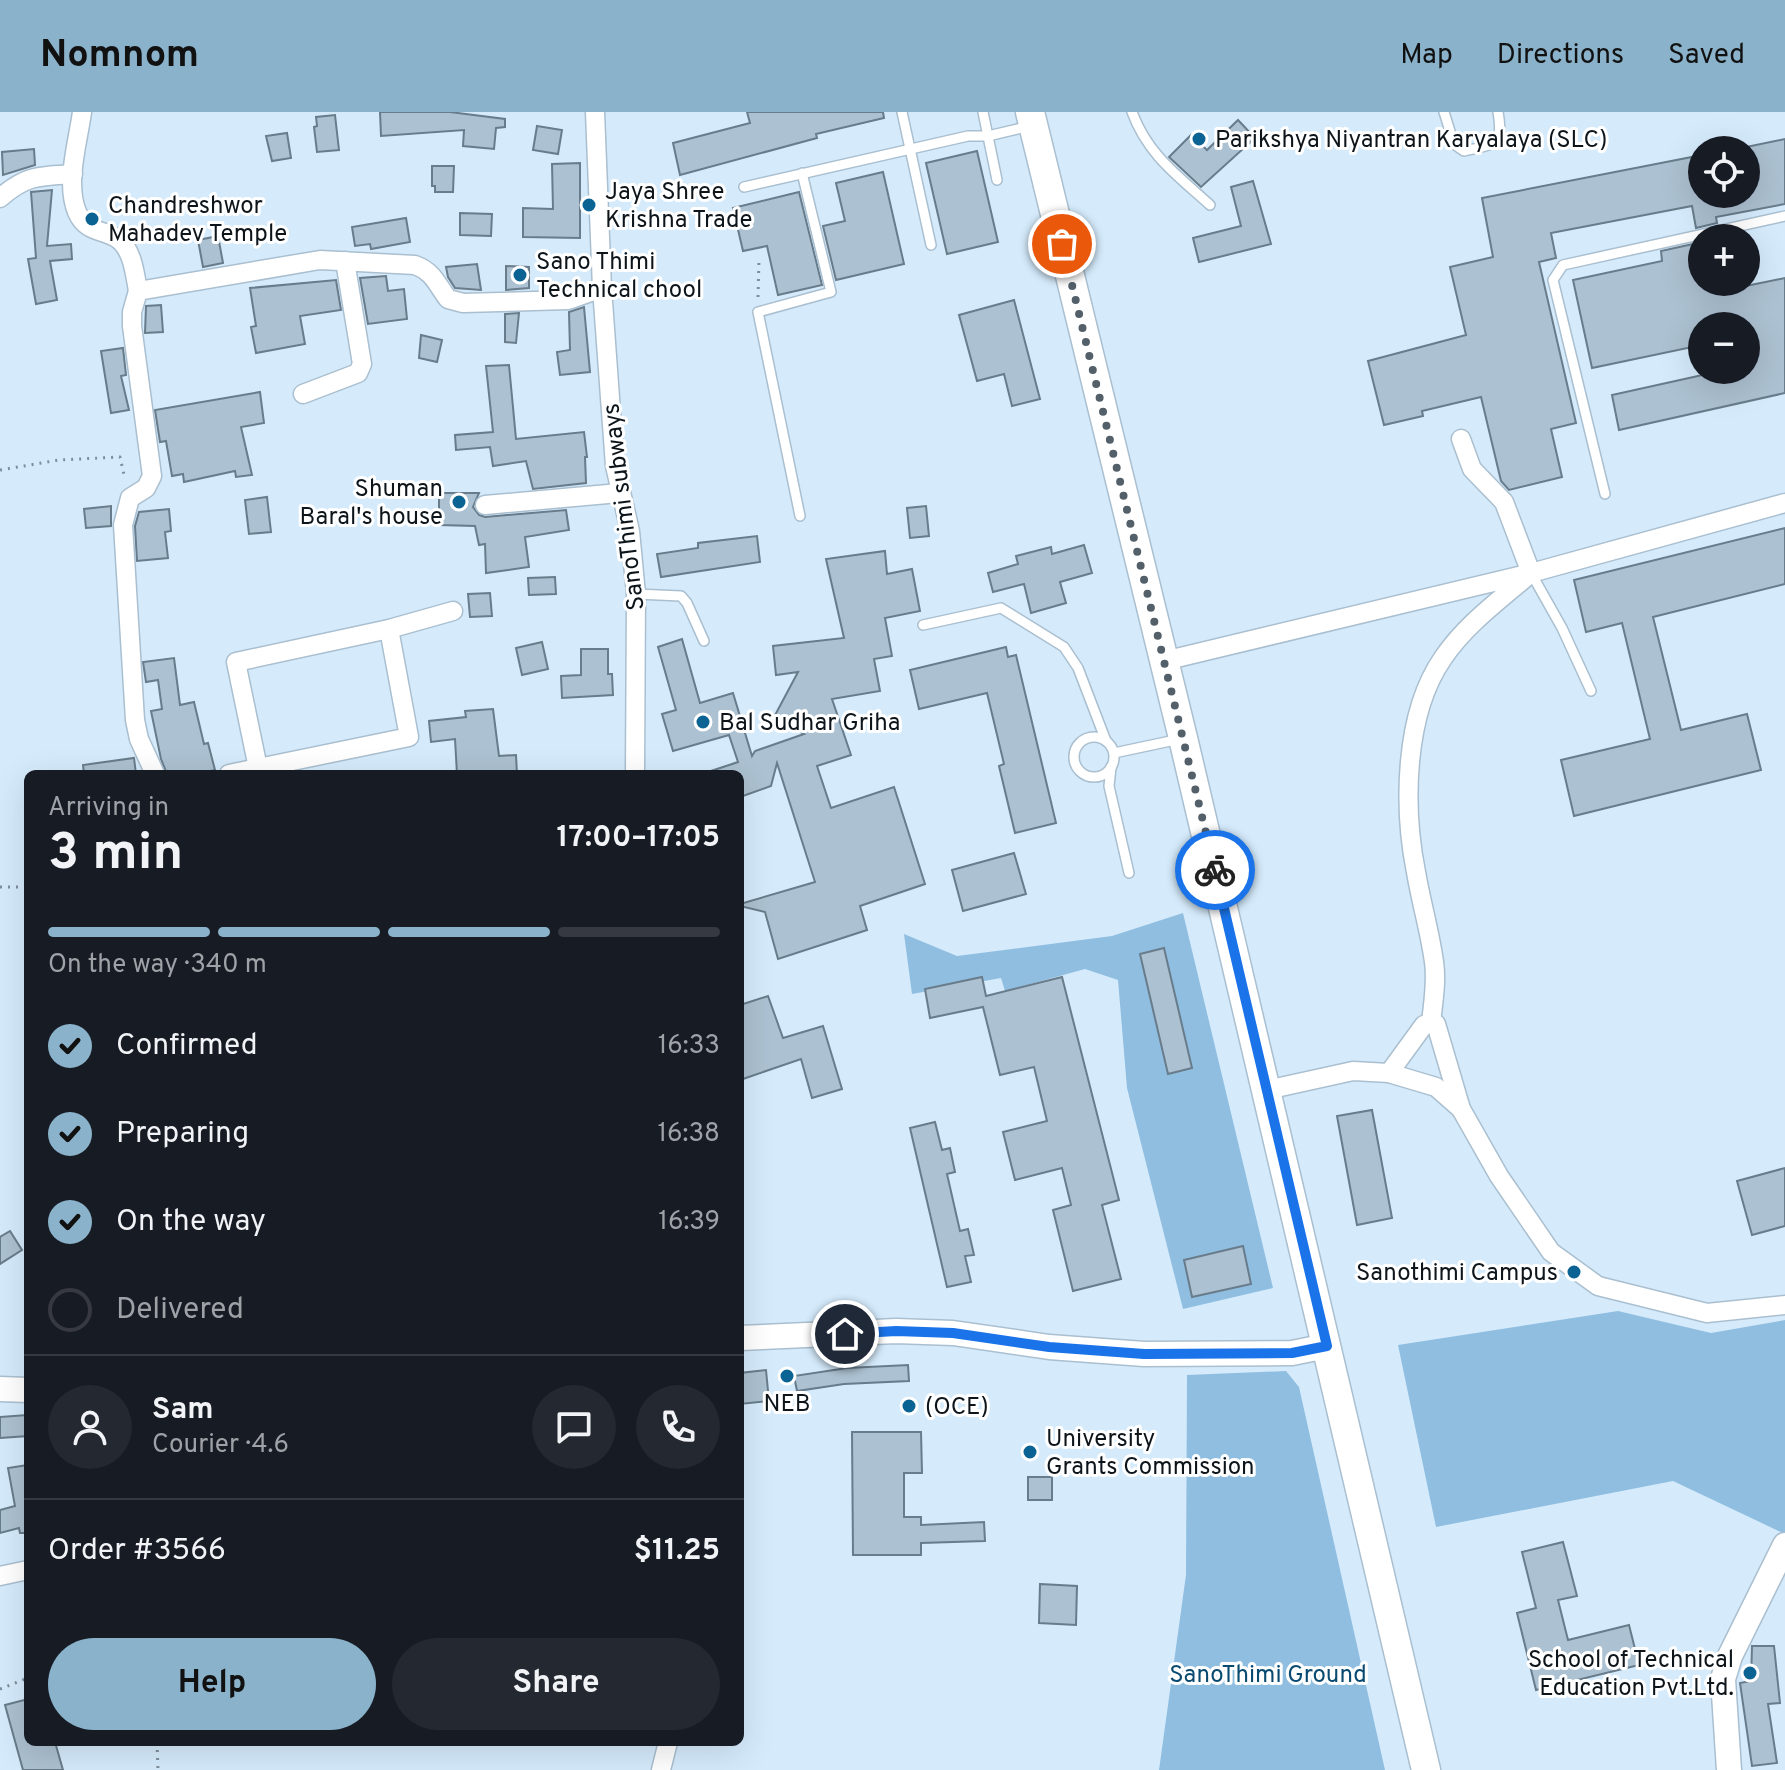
<!DOCTYPE html>
<html lang="en">
<head>
<meta charset="utf-8">
<style>
  body { margin:0; font-family:Overpass,sans-serif; background:#242831; color:#f1f3f6; height:100vh; display:flex; flex-direction:column; font-size:30px; white-space:nowrap }
  * { box-sizing:border-box; margin:0 }
  p { font-size:26px; color:#9ea1a6 }
  .icon { flex:none; width:44px; height:44px; fill:none; stroke:currentColor; stroke-width:2; stroke-linecap:round; stroke-linejoin:round }
  .map { position:relative; flex:1; overflow:hidden }
  .sheet { position:absolute; left:24px; top:658px; width:720px; height:976px; display:flex; flex-direction:column; background:#171b24; border-radius:12px; box-shadow:0 8px 32px #0002 }
  .sheet>* { flex:none }
  .controls { position:absolute; left:1688px; top:24px; display:grid; gap:16px }
  .controls a { display:grid; place-items:center; width:72px; height:72px; border-radius:50%; background:#171b24; box-shadow:0 8px 32px #0002; font-size:40px }
  .pin { position:absolute; display:grid; place-items:center; width:68px; height:68px; color:#fff; margin:-34px; border:4px solid #fff; border-radius:50%; box-shadow:0 2px 8px #0007 }
  .courier { position:absolute; display:grid; place-items:center; width:80px; height:80px; margin:-40px; border:6px solid #1a73e8; border-radius:50%; background:#fff; color:#222; box-shadow:0 2px 10px #0007 }
  .summary em { font-style:normal; font-weight:700 }
  .summary div { display:flex; flex-direction:column-reverse }
  .summary { display:flex; align-items:center; justify-content:space-between; height:136px; padding:0 24px }
  h1 { font-size:52px; font-weight:700; line-height:60px }
  .bar { display:grid; grid-template-columns:repeat(4,1fr); gap:12px 8px; align-content:center; height:96px; padding:0 24px }
  .bar i { height:10px; border-radius:6px; background:#363941 }
  .bar .on { background:#8ab2ca }
  .bar p { grid-column:span 4 }
  .line { display:flex; align-items:center; gap:20px; padding:0 24px; border-top:2px solid #363941 }
  .line div { flex:1 }
  .round { display:grid; place-items:center; flex:none; width:84px; height:84px; border-radius:42px; background:#242831 }
  ol { padding:0 24px; list-style:none }
  li { display:flex; align-items:center; gap:24px; height:88px }
  li p { margin-inline-start:auto }
  li .icon { padding:8px; border-radius:50%; background:#8ab2ca; color:#111; stroke-width:4 }
  li:last-child { color:#9ea1a6 }
  li i { width:44px; height:44px; border:4px solid #363941; border-radius:50% }
  .primary-button { display:flex; gap:16px; margin-top:auto; padding:16px 24px }
  .primary-button a { flex:1; height:92px; border-radius:48px; background:#8ab2ca; color:#111; font-size:32px; font-weight:700; line-height:92px; text-align:center }
  .primary-button a+a { background:#242831; color:#f1f3f6 }
  header { display:flex; align-items:center; gap:48px; box-sizing:border-box; height:112px; padding:0 40px; background:#8ab2ca; color:#111 }
  header strong { font-size:38px }
  nav { display:flex; gap:44px; margin-inline-start:auto; font-size:28px }
  .map>svg:first-child { display:block }
  .green { fill:#90bee0 }
  .building { fill:#acc1d1; stroke:#687c8b; stroke-width:2 }
  .lines { fill:none; stroke-linecap:round; stroke-linejoin:round }
  .lane-casing { stroke:#aabfcf; stroke-width:12 }
  .street-casing { stroke:#aabfcf; stroke-width:21 }
  .secondary-casing { stroke:#aabfcf; stroke-width:27 }
  .primary-casing { stroke:#aabfcf; stroke-width:31 }
  .path { stroke:#7e8e9a; stroke-width:3; stroke-dasharray:2 6; stroke-linecap:butt }
  .lane { stroke:#fff; stroke-width:9 }
  .street { stroke:#fff; stroke-width:18 }
  .secondary { stroke:#fff; stroke-width:24 }
  .primary { stroke:#fff; stroke-width:28 }
  .done { stroke:#53606a; stroke-width:8; stroke-dasharray:0 14.4 }
  .route { stroke:#1a73e8; stroke-width:10 }
  .poi-dot { fill:#0b6394; stroke:#fff; stroke-width:3 }
  .labels { text-anchor:middle; stroke-width:6; stroke-linejoin:round; paint-order:stroke }
  .poi-label { font-size:24px; fill:#0d151b; stroke:#fff; text-anchor:start }
  .street-label { font-size:24px; fill:#0d151b; stroke:#fff }
  .park-label { font-size:24px; fill:#094a70; stroke:#fff }
</style>
</head>
<body>
<header>
<strong>Nomnom</strong>
<nav><a>Map</a><a>Directions</a><a>Saved</a></nav>
</header>
<div class="map">
<svg width="1785" height="1658" viewBox="0 0 1785 1658">
  <rect width="100%" height="100%" fill="#d5ebfc"/>
  <g class="green">
    <polygon points="1183,801 1273,1176 1183,1197 1127,976 1118,868 1085,857 1005,879 1001,866 912,882 904,822 957,844 1112,824"/>
    <polygon points="1618,1199 1711,1221 1785,1208 1785,1422 1673,1369 1436,1415 1398,1233"/>
    <polygon points="1286,1259 1299,1275 1385,1658 1159,1658 1186,1463 1187,1263"/>
  </g>
  <g class="building">
    <polygon points="380,0 450,0 505,7 505,15 496,16 494,37 463,34 464,18 381,24"/>
    <polygon points="747,0 883,0 884,6 816,22 817,26 680,63 673,31 750,11"/>
    <polygon points="335,3 339,38 317,40 314,15 317,14 316,5"/>
    <polygon points="1238,8 1255,26 1201,75 1169,45 1191,23 1207,38"/>
    <polygon points="537,14 562,18 558,42 533,38"/>
    <polygon points="287,21 291,46 272,49 266,24"/>
    <polygon points="1785,27 1785,92 1716,105 1717,111 1696,116 1692,94 1551,121 1556,146 1539,150 1576,311 1551,317 1562,365 1509,378 1501,369 1481,285 1422,299 1423,304 1384,313 1368,249 1466,223 1450,155 1493,145 1482,86 1702,43 1702,82 1746,82 1746,35"/>
    <polygon points="34,37 35,53 3,63 2,40"/>
    <polygon points="977,39 998,130 947,142 926,51"/>
    <polygon points="580,51 580,126 523,125 523,96 553,97 552,52"/>
    <polygon points="432,54 454,54 453,80 435,80 435,74 432,74"/>
    <polygon points="883,60 904,152 836,168 823,114 845,109 836,71"/>
    <polygon points="1253,69 1271,132 1199,150 1193,126 1241,114 1231,75"/>
    <polygon points="52,78 47,134 71,132 72,147 50,149 57,188 36,192 28,147 36,146 31,80"/>
    <polygon points="799,80 822,173 778,183 767,134 743,139 733,96"/>
    <polygon points="460,101 492,102 491,124 460,123"/>
    <polygon points="406,106 410,130 371,137 370,132 355,134 352,115"/>
    <polygon points="218,124 223,151 203,155 198,128"/>
    <polygon points="1702,130 1702,170 1729,170 1731,177 1785,166 1785,281 1619,318 1612,283 1725,258 1746,258 1746,214 1702,214 1702,233 1592,256 1573,168 1662,149 1661,139"/>
    <polygon points="477,152 481,178 455,176 448,165 446,155"/>
    <polygon points="506,154 529,155 529,176 506,178"/>
    <polygon points="386,164 388,179 404,177 407,207 368,212 360,166"/>
    <polygon points="336,168 341,198 300,204 305,232 256,241 251,215 256,214 250,176"/>
    <polygon points="1014,188 1040,287 1012,294 1004,262 977,269 959,203"/>
    <polygon points="161,193 163,220 145,221 146,194"/>
    <polygon points="584,195 590,260 560,263 557,240 570,238 569,200"/>
    <polygon points="519,201 516,231 505,230 505,202"/>
    <polygon points="421,223 442,228 437,250 419,246"/>
    <polygon points="123,236 126,263 121,264 129,298 111,301 101,239"/>
    <polygon points="509,253 516,327 584,320 587,345 585,345 586,371 533,377 526,349 493,354 490,335 456,338 455,323 493,320 486,254"/>
    <polygon points="260,280 264,311 241,315 252,363 236,365 235,359 184,370 183,362 172,364 166,329 160,330 155,298"/>
    <polygon points="439,381 479,381 473,395 479,403 485,405 566,398 569,418 525,425 529,455 486,461 485,432 479,433 475,414 439,413"/>
    <polygon points="267,385 271,420 249,422 245,388"/>
    <polygon points="111,394 111,414 86,416 84,397"/>
    <polygon points="926,394 929,424 910,426 907,396"/>
    <polygon points="169,397 171,419 165,420 168,446 137,449 135,414 139,400"/>
    <polygon points="1785,416 1785,472 1653,505 1681,618 1747,602 1761,658 1574,704 1561,648 1650,627 1622,511 1586,520 1574,468"/>
    <polygon points="757,424 760,450 661,465 657,442 698,436 698,431"/>
    <polygon points="1084,433 1092,461 1060,470 1066,491 1031,501 1024,472 993,480 988,461 1018,452 1016,444 1051,435 1052,442"/>
    <polygon points="885,439 887,462 912,457 920,499 885,506 892,544 874,547 880,579 832,587 851,643 817,654 831,696 894,675 925,772 860,794 867,818 778,847 765,800 740,794 740,792 815,770 777,651 771,674 740,685 740,662 712,662 711,659 738,650 729,623 673,639 662,602 676,598 658,535 682,527 700,591 733,581 752,644 755,639 804,622 774,605 798,560 776,563 773,534 844,526 826,447"/>
    <polygon points="555,465 556,482 529,483 528,466"/>
    <polygon points="490,481 492,504 470,505 468,482"/>
    <polygon points="542,530 548,557 522,563 516,536"/>
    <polygon points="1006,535 1008,545 1016,543 1056,711 1015,721 999,654 1004,652 987,581 919,597 910,558"/>
    <polygon points="581,537 608,537 608,562 612,562 613,583 562,586 561,564 581,563"/>
    <polygon points="174,546 180,593 194,590 204,632 208,631 215,658 198,662 167,662 161,647 151,599 162,597 158,568 146,570 143,550"/>
    <polygon points="493,597 499,644 516,643 517,662 457,662 455,627 431,630 429,609 466,605 465,599"/>
    <polygon points="134,646 136,662 84,662 83,653"/>
    <polygon points="1014,741 1026,782 963,799 952,758"/>
    <polygon points="1164,836 1192,956 1168,962 1140,842"/>
    <polygon points="982,865 986,884 1062,865 1119,1088 1102,1093 1121,1167 1073,1179 1053,1098 1071,1093 1062,1056 1015,1068 1003,1020 1047,1009 1034,955 1000,963 983,895 930,906 925,877"/>
    <polygon points="768,884 783,926 823,914 842,977 812,986 801,947 740,968 740,893"/>
    <polygon points="1372,998 1392,1106 1357,1113 1337,1004"/>
    <polygon points="935,1010 942,1038 950,1036 955,1060 947,1062 960,1119 968,1117 974,1143 965,1144 971,1170 947,1175 910,1016"/>
    <polygon points="1785,1056 1785,1114 1752,1123 1737,1069"/>
    <polygon points="10,1119 22,1138 0,1152 0,1125"/>
    <polygon points="1243,1134 1251,1172 1192,1185 1184,1148"/>
    <polygon points="908,1253 909,1269 844,1272 797,1279 794,1264 847,1256"/>
    <polygon points="766,1258 769,1289 740,1292 740,1261"/>
    <polygon points="27,1303 28,1324 0,1326 0,1305"/>
    <polygon points="852,1320 921,1320 922,1361 904,1361 904,1405 921,1405 921,1413 984,1410 985,1429 921,1431 921,1443 853,1443"/>
    <polygon points="28,1353 28,1421 20,1421 19,1416 0,1421 0,1398 15,1394 8,1356"/>
    <rect x="1028" y="1365" width="24" height="23"/>
    <polygon points="1563,1430 1577,1484 1558,1488 1568,1528 1629,1513 1639,1553 1536,1578 1517,1501 1536,1496 1522,1440"/>
    <polygon points="1040,1472 1077,1474 1076,1513 1039,1511"/>
    <polygon points="1752,1534 1774,1534 1780,1591 1768,1592 1777,1651 1752,1654 1740,1571 1751,1569"/>
    <polygon points="28,1587 28,1630 55,1630 63,1658 23,1658 5,1593"/>
  </g>
  <g class="lines">
    <g class="lane-casing">
      <g id="lane">
        <polyline points="902,0 931,133"/>
        <polyline points="983,0 997,68"/>
        <path d="M 1132,0 C 1148,43 1177,63 1210,93"/>
        <path d="M 1444,0 L 1454,32 L 1464,39 C 1494,32 1504,34 1498,0"/>
        <polyline points="744,75 968,24 988,24 1030,14"/>
        <polyline points="1605,382 1553,168 1563,153 1785,104"/>
        <polyline points="800,404 758,200 831,180 802,61"/>
        <polyline points="1531,461 1562,516 1591,579"/>
        <polyline points="636,482 681,484 687,491 704,529"/>
        <polyline points="923,513 1001,496 1064,535 1078,556 1106,629"/>
        <circle cx="1094" cy="645" r="20"/>
        <polyline points="1114,641 1180,627"/>
        <polyline points="1111,655 1109,674 1129,761"/>
        <polyline points="845,1248 845,1223"/>
      </g>
    </g>
    <g class="street-casing">
      <g id="street">
        <path d="M 82,0 C 78,30 65,71 77,100 C 86,121 103,117 118,127 C 133,138 135,163 138,179 L 320,148 L 415,153 C 434,160 437,173 448,187 L 463,191 L 568,188 L 602,176"/>
        <polyline points="595,0 602,176 615,354 630,419 636,482 635,662"/>
        <path d="M 0,86 C 26,63 39,64 73,62"/>
        <polyline points="138,179 132,200 132,214 152,364 146,376 130,386 123,413 135,608 139,627 155,662"/>
        <polyline points="303,282 358,261 362,252 345,149"/>
        <polyline points="485,393 619,381"/>
        <polyline points="1164,549 1531,461 1785,391"/>
        <polyline points="258,656 236,550 389,517 453,499"/>
        <polyline points="229,662 409,625 389,517"/>
        <polyline points="1389,961 1424,913 1431,911"/>
        <polyline points="1267,978 1353,959 1389,961 1436,975 1461,997 1499,1064 1551,1140 1598,1174 1707,1201 1785,1193"/>
        <path d="M 1461,997 L 1436,912 L 1431,911 C 1433,891 1437,870 1434,850 C 1430,820 1421,790 1416,760 C 1403,695 1404,602 1443,546 C 1466,512 1501,487 1531,461 L 1504,390 L 1472,357 L 1461,327"/>
        <polyline points="0,1464 28,1458"/>
        <polyline points="661,1658 668,1630"/>
      </g>
    </g>
    <g class="secondary-casing">
      <g id="secondary">
        <polyline points="740,1226 896,1219 953,1221 1049,1235 1144,1242 1292,1241 1327,1234"/>
        <polyline points="0,1277 28,1278"/>
        <polyline points="1729,1658 1723,1567 1730,1544 1785,1433"/>
      </g>
    </g>
    <g class="primary-casing">
      <polyline id="primary" points="1030,0 1183,626 1426,1658"/>
    </g>
    <g class="path">
      <polyline points="758,185 759,147"/>
      <polyline points="0,358 59,348 120,345 125,367"/>
      <polyline points="0,775 28,775"/>
      <polyline points="0,1577 28,1566"/>
      <polyline points="157,1630 158,1658"/>
    </g>
    <use href="#lane" class="lane"/>
    <use href="#street" class="street"/>
    <use href="#secondary" class="secondary"/>
    <use href="#primary" class="primary"/>
  </g>
  <g class="lines">
    <polyline class="done" points="1062,132 1215,758"/>
    <polyline class="route" points="845,1222 896,1219 953,1221 1049,1235 1144,1242 1292,1241 1327,1234 1215,758"/>
  </g>
  <g class="poi-dot">
    <circle cx="1199" cy="27" r="8"/>
    <circle cx="589" cy="93" r="8"/>
    <circle cx="92" cy="107" r="8"/>
    <circle cx="520" cy="163" r="8"/>
    <circle cx="459" cy="390" r="8"/>
    <circle cx="703" cy="610" r="8"/>
    <circle cx="1574" cy="1160" r="8"/>
    <circle cx="787" cy="1264" r="8"/>
    <circle cx="909" cy="1294" r="8"/>
    <circle cx="1030" cy="1340" r="8"/>
    <circle cx="1750" cy="1561" r="8"/>
  </g>
  <g class="labels">
    <g class="poi-label">
      <text x="1215" y="35">Parikshya Niyantran Karyalaya (SLC)</text>
      <text x="605" y="87">Jaya Shree<tspan x="605" dy="28">Krishna Trade</tspan></text>
      <text x="108" y="101">Chandreshwor<tspan x="108" dy="28">Mahadev Temple</tspan></text>
      <text x="536" y="157">Sano Thimi<tspan x="536" dy="28">Technical chool</tspan></text>
      <text x="443" y="384" text-anchor="end">Shuman<tspan x="443" dy="28">Baral's house</tspan></text>
      <text x="719" y="618">Bal Sudhar Griha</text>
      <text x="1558" y="1168" text-anchor="end">Sanothimi Campus</text>
      <text x="787" y="1299" text-anchor="middle">NEB</text>
      <text x="925" y="1302">(OCE)</text>
      <text x="1046" y="1334">University<tspan x="1046" dy="28">Grants Commission</tspan></text>
      <text x="1734" y="1555" text-anchor="end">School of Technical<tspan x="1734" dy="28">Education Pvt.Ltd.</tspan></text>
    </g>
    <g class="street-label">
      <text transform="translate(623 395) rotate(-97)" y="8">SanoThimi subways</text>
    </g>
    <g class="park-label">
      <text x="1268" y="1570">SanoThimi Ground</text>
    </g>
  </g>
</svg>
<div class="controls">
<a><svg class="icon" aria-label="locate" viewBox="0 0 24 24"><circle cx="12" cy="12" r="6"/><path d="M12 2v4M12 18v4M2 12h4M18 12h4"/></svg></a>
<a>+</a>
<a>−</a>
</div>
<div class="pin" style="left:1062px;top:132px;background:#ea580c"><svg class="icon" aria-label="bag" viewBox="0 0 24 24"><path d="M5 8h14l-1 12H6zM9 8a3 3 0 0 1 6 0"/></svg></div>
<div class="pin" style="left:845px;top:1222px;background:#1f2937"><svg class="icon" aria-label="home" viewBox="0 0 24 24"><path d="M3 11l9-7 9 7M6 9v11h12V9"/></svg></div>
<div class="courier" style="left:1215px;top:758px"><svg class="icon" aria-label="bike" viewBox="0 0 24 24"><circle cx="6" cy="16" r="4"/><circle cx="18" cy="16" r="4"/><path d="M6 16l4-8h5l3 8M10 8l3 8H6M13 5h3"/></svg></div>
<section class="sheet">
<div class="summary"><div><h1>3 min</h1><p>Arriving in</p></div><em>17:00–17:05</em></div>
<div class="bar"><i class="on"></i><i class="on"></i><i class="on"></i><i></i><p>On the way · 340 m</p></div>
<ol>
<li><svg class="icon" aria-label="check" viewBox="0 0 24 24"><path d="M5 12l5 5 9-10"/></svg>Confirmed<p>16:33</p></li>
<li><svg class="icon" aria-label="check" viewBox="0 0 24 24"><path d="M5 12l5 5 9-10"/></svg>Preparing<p>16:38</p></li>
<li><svg class="icon" aria-label="check" viewBox="0 0 24 24"><path d="M5 12l5 5 9-10"/></svg>On the way<p>16:39</p></li>
<li><i></i>Delivered</li>
</ol>
<div class="line" style="height:144px"><a class="round"><svg class="icon" aria-label="person" viewBox="0 0 24 24"><circle cx="12" cy="8" r="4"/><path d="M4 21q1-7 8-7t8 7"/></svg></a><div><b>Sam</b><p>Courier · 4.6</p></div><a class="round"><svg class="icon" aria-label="chat" viewBox="0 0 24 24"><path d="M4 5h16v11H9l-5 4z"/></svg></a><a class="round"><svg class="icon" aria-label="phone" viewBox="0 0 24 24"><path d="M5 4h4l2 5-3 2q2 4 5 5l2-3 5 2v4C11 20 4 13 5 4z"/></svg></a></div>
<div class="line" style="height:104px"><div>Order #3566</div><b>$11.25</b></div>
<div class="primary-button"><a>Help</a><a>Share</a></div>
</section>
</div>
</body>
</html>
